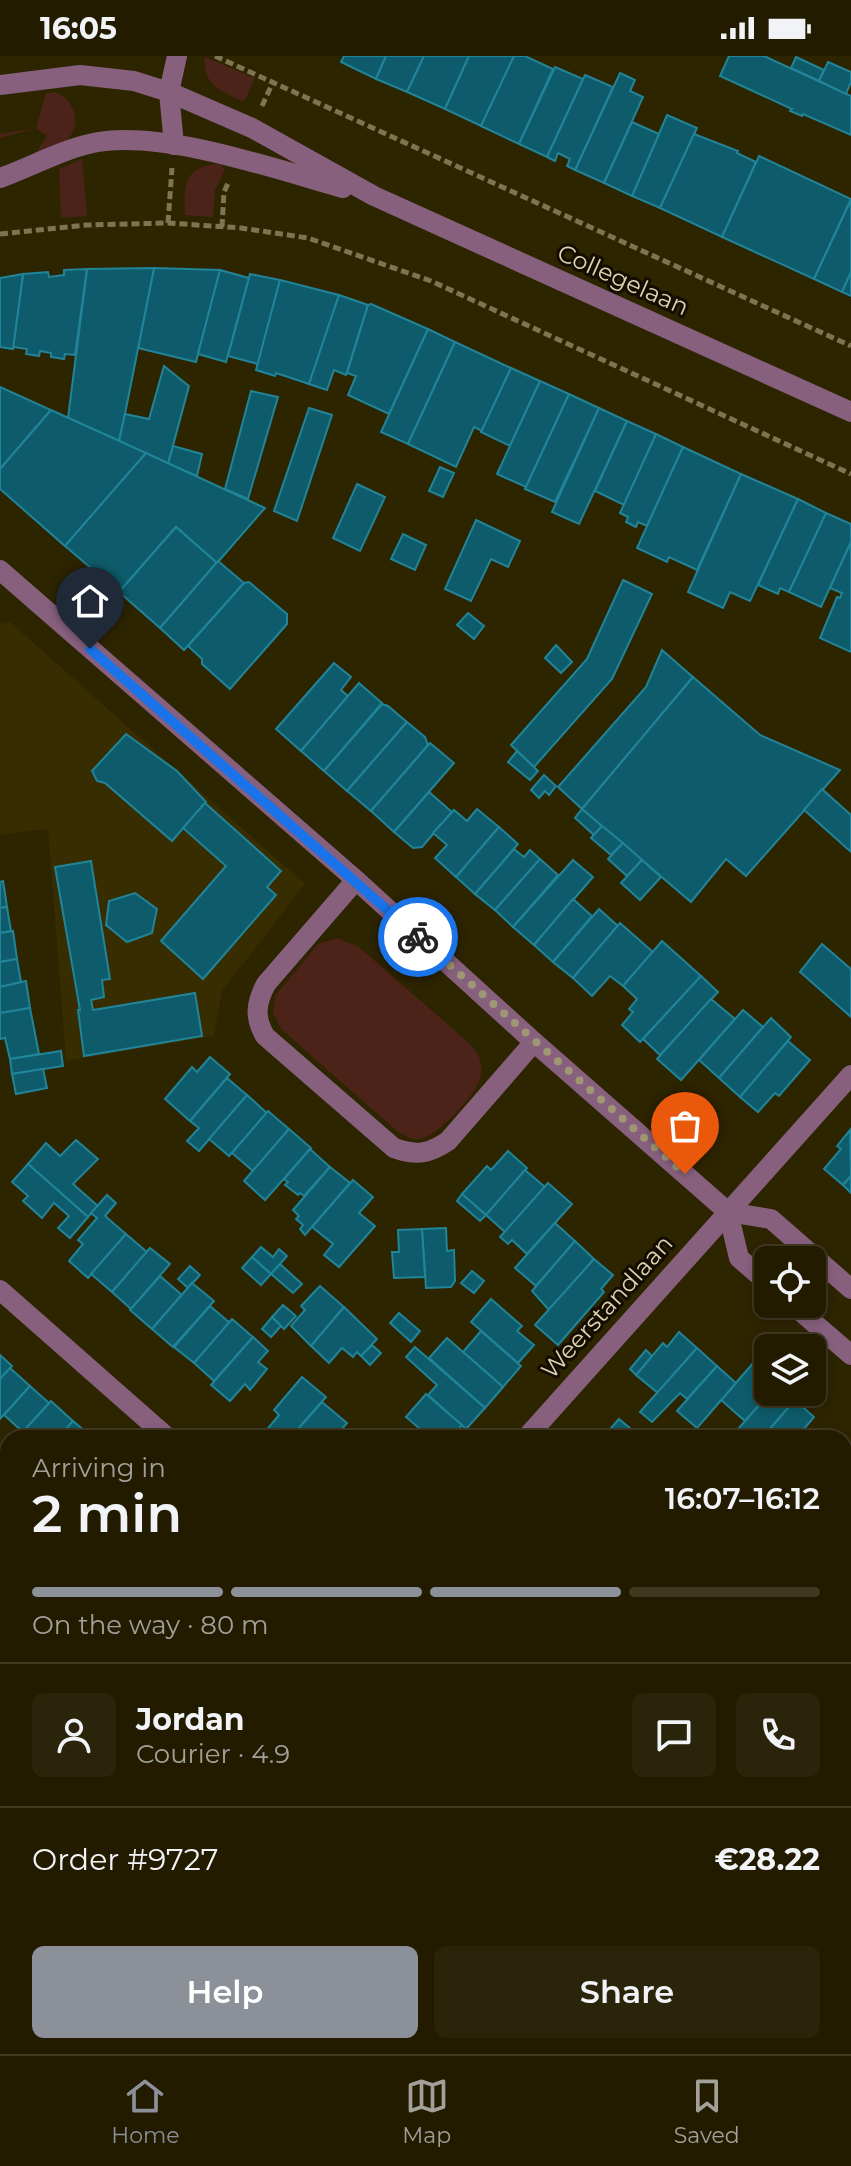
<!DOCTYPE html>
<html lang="en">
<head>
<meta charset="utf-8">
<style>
  body { margin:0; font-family:Montserrat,sans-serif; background:#2a240a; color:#f1f3f6; height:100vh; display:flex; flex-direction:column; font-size:30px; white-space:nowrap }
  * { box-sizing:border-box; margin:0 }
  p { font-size:26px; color:#a2a199 }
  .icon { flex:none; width:44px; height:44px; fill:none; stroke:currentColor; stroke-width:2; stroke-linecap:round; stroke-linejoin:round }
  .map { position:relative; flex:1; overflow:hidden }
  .panel { position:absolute; left:0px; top:1374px; width:852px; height:624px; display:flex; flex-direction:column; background:#221b00; border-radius:24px 24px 0 0; box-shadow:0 4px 12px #0003,0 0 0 2px #3f3922 }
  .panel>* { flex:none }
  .tools { position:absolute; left:754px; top:1190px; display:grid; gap:16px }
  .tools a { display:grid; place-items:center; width:72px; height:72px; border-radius:12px; background:#221b00; box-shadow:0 4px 12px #0003,0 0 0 2px #3f3922; font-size:40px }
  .pin { position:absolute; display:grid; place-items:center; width:68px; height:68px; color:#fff; margin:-82px -34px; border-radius:50% 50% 50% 0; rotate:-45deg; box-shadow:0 0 8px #0007 }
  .pin .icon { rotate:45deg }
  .courier { position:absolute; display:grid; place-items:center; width:80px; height:80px; margin:-40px; border:6px solid #1a73e8; border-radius:50%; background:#fff; color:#222; box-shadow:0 2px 10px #0007 }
  .head em { font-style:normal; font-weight:600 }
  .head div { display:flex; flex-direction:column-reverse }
  .head { display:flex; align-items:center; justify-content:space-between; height:136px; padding:0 32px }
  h1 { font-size:52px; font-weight:600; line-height:60px }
  .bar { display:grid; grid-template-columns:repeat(4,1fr); gap:12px 8px; align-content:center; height:96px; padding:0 32px }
  .bar i { height:10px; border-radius:6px; background:#3f3922 }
  .bar .active { background:#8c9099 }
  .bar p { grid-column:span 4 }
  .line { display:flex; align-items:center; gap:20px; padding:0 32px; border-top:2px solid #3f3922 }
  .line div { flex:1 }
  .round { display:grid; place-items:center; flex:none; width:84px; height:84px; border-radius:12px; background:#2a240a }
  .action { display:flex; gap:16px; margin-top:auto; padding:16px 32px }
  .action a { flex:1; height:92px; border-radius:12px; background:#8c9099; color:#fff; font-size:32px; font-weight:600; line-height:92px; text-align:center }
  .action a+a { background:#2a240a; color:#f1f3f6 }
  .status { display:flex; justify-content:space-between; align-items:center; height:56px; padding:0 40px; background:#221b00; direction:ltr }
  .status svg { height:22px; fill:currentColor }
  .menu { display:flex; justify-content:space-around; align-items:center; height:112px; border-top:2px solid #3f3922; background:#221b00; font-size:22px; color:#a2a199 }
  .menu a { display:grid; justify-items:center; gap:4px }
  .menu .active { color:#8c9099 }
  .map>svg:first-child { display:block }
  .built { fill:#372d01 }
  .green { fill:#4b2319 }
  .forest { fill:#793e2f }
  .building { fill:#0e5c6b; stroke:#218498; stroke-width:2 }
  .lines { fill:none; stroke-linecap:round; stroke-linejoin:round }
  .path { stroke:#7d7552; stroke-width:5; stroke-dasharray:8 4; stroke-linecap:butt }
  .minor { stroke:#87607e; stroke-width:20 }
  .highway { stroke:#fcc2ee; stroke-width:24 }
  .done { stroke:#9f9674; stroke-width:8; stroke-dasharray:0 14.4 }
  .route { stroke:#1a73e8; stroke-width:10 }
  .labels { text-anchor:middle; stroke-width:6; stroke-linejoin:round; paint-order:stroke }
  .street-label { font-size:24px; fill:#dcd4b2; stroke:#140d00 }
</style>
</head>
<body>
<div class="status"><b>16:05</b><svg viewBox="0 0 49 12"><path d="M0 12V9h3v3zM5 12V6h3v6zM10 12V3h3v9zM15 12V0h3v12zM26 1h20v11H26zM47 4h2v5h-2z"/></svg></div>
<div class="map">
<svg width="851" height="1998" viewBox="0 0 851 1998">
  <rect width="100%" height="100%" fill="#2d2400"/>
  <polygon class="built" points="10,566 305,828 222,935 214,980 66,1005 48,773 0,779 0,568"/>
  <g class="green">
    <path d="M 205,1 L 255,22 L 244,46 C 223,36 201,28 205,1 Z"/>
    <path d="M 55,36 C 77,45 85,74 61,88 C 54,92 44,94 36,97 L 47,80 L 36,72 L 0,82 L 0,78 L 36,72 L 46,37 Z"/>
    <polygon points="82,103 87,160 61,162 59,113"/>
    <path d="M 220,108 L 225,113 L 215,134 L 213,161 L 185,159 C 184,129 183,110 220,108 Z"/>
    <path d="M 337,882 L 359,891 L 470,988 C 479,997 484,1008 480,1022 C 476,1039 438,1080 420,1083 C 411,1084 405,1080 397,1075 L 281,973 L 273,957 L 275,940 L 318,888 Z"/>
    <polygon points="0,1744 8,1749 8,1801 0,1796"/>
    <polygon points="206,1990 305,1990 331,1998 223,1998"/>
    <polygon points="542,1990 730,1990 757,1998 570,1998"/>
  </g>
  <g class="forest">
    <polygon points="0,1512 8,1519 8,1616 0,1610"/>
    <polygon points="851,1628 851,1841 844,1840 844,1632"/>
  </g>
  <g class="building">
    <polygon points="344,0 386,0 376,23 341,6"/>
    <polygon points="386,0 424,0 407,36 376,23"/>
    <polygon points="424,0 469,0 445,53 407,36"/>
    <polygon points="469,0 514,0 481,70 445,53"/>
    <polygon points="514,0 525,0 553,13 519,88 481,70"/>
    <polygon points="729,0 764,0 851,40 851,79 803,58 802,60 790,55 792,53 720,20"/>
    <polygon points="796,1 824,14 819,25 791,12"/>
    <polygon points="828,6 851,16 851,26 846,38 819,25"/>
    <polygon points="555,11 583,23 547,101 519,88"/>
    <polygon points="620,17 635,24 630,35 643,41 604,127 575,114"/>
    <polygon points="585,19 613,31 575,114 567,110 570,103 558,97 555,105 547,101"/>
    <polygon points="667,59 697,72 660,152 632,140"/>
    <polygon points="632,66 659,78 632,140 604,127"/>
    <polygon points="694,78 738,95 737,97 756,106 722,181 660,152"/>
    <polygon points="759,100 851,143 814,223 722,181"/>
    <polygon points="851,144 851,216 842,236 814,223"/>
    <polygon points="154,212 220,214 196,306 138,292"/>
    <polygon points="154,212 125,358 119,385 68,362 87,213"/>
    <polygon points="87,213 75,299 65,298 64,303 51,301 51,297 40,295 39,300 26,298 27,293 13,291 23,218 48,216 49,221 64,219 64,214"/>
    <polygon points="220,214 249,222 226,306 198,298"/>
    <polygon points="851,216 851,240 842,236"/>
    <polygon points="23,218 13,293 0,291 0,222"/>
    <polygon points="250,218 280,224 258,308 228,300"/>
    <polygon points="280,224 339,239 309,328 276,317 275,320 256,314"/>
    <polygon points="339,239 368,249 346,319 334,314 327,334 309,328"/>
    <polygon points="371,248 428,273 389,358 348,339 356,320 347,317 368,249"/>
    <polygon points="428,273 455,286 408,388 381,376"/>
    <polygon points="455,286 511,312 482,375 474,371 456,411 408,388"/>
    <polygon points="164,310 189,330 168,408 119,385 125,358 149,363"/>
    <polygon points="511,312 540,325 510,390 481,376"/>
    <polygon points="540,325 569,338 526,431 497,418"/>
    <polygon points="0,331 51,354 0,413"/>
    <polygon points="251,335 278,341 248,443 225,433"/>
    <polygon points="569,338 599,352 555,446 525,433"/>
    <polygon points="309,352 332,359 297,465 274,455"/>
    <polygon points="599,352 627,365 579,468 552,456"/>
    <polygon points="51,354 146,397 65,490 0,433 0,413"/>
    <polygon points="627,365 656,378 624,449 595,435"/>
    <polygon points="656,378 683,391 647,470 638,466 636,471 626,466 628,461 620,457"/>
    <polygon points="173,390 202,398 197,420 168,408"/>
    <polygon points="683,391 741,418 697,514 669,501 667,506 637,492"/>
    <polygon points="146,397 265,452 217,507 176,471 119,536 65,490"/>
    <polygon points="440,411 454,417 443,441 429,435"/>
    <polygon points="741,418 798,443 750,545 730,536 723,552 688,536"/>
    <polygon points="357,428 385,441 360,495 333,482"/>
    <polygon points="798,443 826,457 789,536 780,532 778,538 758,529"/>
    <polygon points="826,457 851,468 851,486 821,551 789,536"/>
    <polygon points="476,464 520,485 508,511 491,503 471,545 445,533"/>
    <polygon points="176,471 217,507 160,572 119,536"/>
    <polygon points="403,478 426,489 415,514 391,503"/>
    <polygon points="851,486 851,596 820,582 837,541 840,542 842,537 830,532"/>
    <polygon points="218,505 244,527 184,594 160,572"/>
    <polygon points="623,524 652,538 612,623 534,711 511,689 587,603"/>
    <polygon points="249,526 287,558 287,568 230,633 202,608 202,603 188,590 244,527"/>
    <polygon points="468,557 484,570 474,583 457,569"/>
    <polygon points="556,589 572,606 561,617 545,602"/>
    <polygon points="662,594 693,621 582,753 558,731 646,631"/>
    <polygon points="334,607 351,621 341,634 348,640 301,695 276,673"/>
    <polygon points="693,621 760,679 840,714 746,820 726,803 691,846 582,753"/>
    <polygon points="359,627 382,647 324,715 301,695"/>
    <polygon points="382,648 388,650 407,666 347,735 324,715"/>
    <polygon points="407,666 425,681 428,689 371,755 347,735"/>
    <polygon points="126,678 177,715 206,746 172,785 105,727 97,725 92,715"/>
    <polygon points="430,687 454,707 394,776 371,755"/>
    <polygon points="517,695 538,715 530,724 508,706"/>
    <polygon points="544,719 556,730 549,739 545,735 539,742 531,734"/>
    <polygon points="822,733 851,759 851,796 804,754"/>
    <polygon points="429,736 452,756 422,791 413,792 394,776"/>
    <polygon points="205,747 281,815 267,831 276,839 203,923 161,885 226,810 183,772"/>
    <polygon points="477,753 499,771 456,821 435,802 447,789 433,777 454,754 467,765"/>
    <polygon points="582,753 602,770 594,779 575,762"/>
    <polygon points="602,770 623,787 611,799 591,782"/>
    <polygon points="499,771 518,788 475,838 456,821"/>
    <polygon points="623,787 642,804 627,820 608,803"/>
    <polygon points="514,793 524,801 530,794 540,803 495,854 475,838"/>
    <polygon points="540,803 558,819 513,871 495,854"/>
    <polygon points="573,804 593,821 534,889 513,871"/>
    <polygon points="642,804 661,821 640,844 621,827"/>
    <polygon points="91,805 110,923 102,924 104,941 91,944 93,954 195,937 202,980 84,1000 78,954 80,954 55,811"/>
    <polygon points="3,825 7,851 0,852 0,826"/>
    <polygon points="135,837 157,853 152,877 127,886 106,869 109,845"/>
    <polygon points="573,843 592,860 553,906 534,889"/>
    <polygon points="7,851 11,875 0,877 0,852"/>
    <polygon points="599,853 618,870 573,922 553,906"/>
    <polygon points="620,867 653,896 623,930 610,920 592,940 573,922"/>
    <polygon points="13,875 17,903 0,906 0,877"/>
    <polygon points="662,885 701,920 640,986 622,969 633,956 629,953 637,943 623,930"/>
    <polygon points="822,888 851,913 851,961 800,916"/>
    <polygon points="17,903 21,926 0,931 0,906"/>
    <polygon points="701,920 718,936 660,999 643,983"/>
    <polygon points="26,925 30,952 0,957 0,931"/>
    <polygon points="711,943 735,963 681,1024 657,1003"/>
    <polygon points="30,952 39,998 10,1003 5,982 0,983 0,957"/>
    <polygon points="743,954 763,971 719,1022 699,1004"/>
    <polygon points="771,962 791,981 740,1041 719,1022"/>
    <polygon points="788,985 810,1004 779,1040 775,1037 758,1056 740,1041"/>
    <polygon points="61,995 63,1010 12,1018 10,1003"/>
    <polygon points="210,1001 230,1018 190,1065 165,1043 192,1011 197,1016"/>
    <polygon points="43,1013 47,1032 16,1038 12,1018"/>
    <polygon points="227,1022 247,1039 199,1095 187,1085 199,1072 190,1065"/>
    <polygon points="247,1039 267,1057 229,1100 209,1083"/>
    <polygon points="268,1055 289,1073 253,1115 232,1097"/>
    <polygon points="289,1073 311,1092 265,1144 244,1125"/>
    <polygon points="850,1074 851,1120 843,1129 824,1113 841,1093 837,1090"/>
    <polygon points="76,1084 98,1103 73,1128 98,1150 88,1161 28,1108 46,1087 60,1100"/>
    <polygon points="310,1093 330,1111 304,1140 300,1137 298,1139 285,1129 288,1126 284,1123"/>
    <polygon points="508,1095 527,1112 486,1159 462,1138 487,1110 491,1114"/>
    <polygon points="28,1108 88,1161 70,1182 58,1172 69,1160 54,1147 42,1162 23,1145 28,1140 12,1126"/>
    <polygon points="330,1111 350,1127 305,1179 300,1173 303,1169 296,1163 299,1160 293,1154"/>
    <polygon points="525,1114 545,1131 505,1176 486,1159"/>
    <polygon points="851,1120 851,1137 843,1129"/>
    <polygon points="353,1124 373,1141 359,1157 375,1170 339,1211 324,1199 333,1188 312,1171"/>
    <polygon points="548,1127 572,1148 527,1198 512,1184 508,1188 500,1181"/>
    <polygon points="462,1138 486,1159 480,1165 457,1145"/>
    <polygon points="107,1139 116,1147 105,1160 126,1178 88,1222 69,1205 83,1188 78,1184 97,1162 91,1157"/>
    <polygon points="555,1167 575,1185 536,1230 515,1212"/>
    <polygon points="446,1172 447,1195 454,1194 455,1225 451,1231 426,1232 422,1173"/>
    <polygon points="422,1173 425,1221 394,1222 392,1196 399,1196 398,1174"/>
    <polygon points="126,1178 147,1196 112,1236 91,1218"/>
    <polygon points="575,1185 594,1203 549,1254 532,1235"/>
    <polygon points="261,1191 273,1201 279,1193 287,1200 271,1218 252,1201"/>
    <polygon points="150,1192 170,1208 131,1253 112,1236"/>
    <polygon points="252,1201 271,1218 261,1229 242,1212"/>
    <polygon points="594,1203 613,1219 601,1233 604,1236 558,1289 535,1269"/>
    <polygon points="280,1208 302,1228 293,1237 271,1218"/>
    <polygon points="190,1210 200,1219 188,1232 178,1223"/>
    <polygon points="472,1215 484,1225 474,1237 461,1227"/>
    <polygon points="160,1220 182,1239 152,1273 130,1254"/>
    <polygon points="192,1227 214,1245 173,1291 152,1273"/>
    <polygon points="320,1230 344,1251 311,1290 291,1270 305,1254 301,1250"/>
    <polygon points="491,1243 522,1270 517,1275 534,1289 518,1307 471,1266"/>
    <polygon points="283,1249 296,1260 284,1273 272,1261"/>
    <polygon points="210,1250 230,1267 194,1307 174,1291"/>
    <polygon points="344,1251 377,1283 361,1300 357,1296 353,1301 342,1292 329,1307 311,1290"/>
    <polygon points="399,1257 420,1275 411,1286 390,1267"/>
    <polygon points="272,1261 281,1270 271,1281 262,1273"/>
    <polygon points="232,1263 253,1281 214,1325 194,1307"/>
    <polygon points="481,1275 521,1310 503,1331 463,1296"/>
    <polygon points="679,1276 697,1292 658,1337 636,1319 663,1287 667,1291"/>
    <polygon points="253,1281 268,1295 258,1306 267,1313 250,1334 245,1328 230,1345 211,1329"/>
    <polygon points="447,1282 503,1331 485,1352 429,1302"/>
    <polygon points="372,1289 381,1297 370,1309 361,1300"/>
    <polygon points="415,1291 485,1352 466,1373 428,1339 437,1329 406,1301"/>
    <polygon points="697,1292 717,1310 687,1343 680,1337 652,1366 640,1356"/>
    <polygon points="646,1294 652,1300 636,1319 630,1313"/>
    <polygon points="0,1299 12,1310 0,1323"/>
    <polygon points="754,1306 768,1319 768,1336 771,1336 745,1365 721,1344"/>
    <polygon points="717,1310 736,1327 697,1372 677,1355"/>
    <polygon points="10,1312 30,1330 0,1363 0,1323"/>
    <polygon points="302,1321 326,1341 290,1382 272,1382 265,1376 279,1359 274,1354"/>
    <polygon points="30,1330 49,1347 23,1376 4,1359"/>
    <polygon points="771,1336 780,1336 792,1347 762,1382 730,1382"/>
    <polygon points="426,1338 462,1369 451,1382 442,1382 432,1374 427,1379 406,1361"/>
    <polygon points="795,1344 814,1361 797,1381 799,1382 762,1382"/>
    <polygon points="51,1345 73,1365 58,1382 26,1382 21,1378"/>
    <polygon points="322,1346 347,1367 334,1382 290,1382"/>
    <polygon points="619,1363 637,1378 642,1373 652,1382 606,1382 604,1380"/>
    <polygon points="73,1365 92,1381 91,1382 58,1382"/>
    <polygon points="844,1462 851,1464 851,1479 844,1507"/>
    <polygon points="844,1514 851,1517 849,1531 844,1530"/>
  </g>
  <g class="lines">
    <g class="path">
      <polyline points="215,0 851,290"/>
      <polyline points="262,50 273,26"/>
      <polyline points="168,167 172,112"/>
      <polyline points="222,171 224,136 229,125"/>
      <polyline points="0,178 87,169 168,167 241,172 308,182 431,225 851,418"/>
      <polyline points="0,1534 8,1540"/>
      <polyline points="844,1749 851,1750"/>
    </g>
    <g class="minor">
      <polyline points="0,29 80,19 134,25 169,36 252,72 374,140 851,356"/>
      <polyline points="174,89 169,36 177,0"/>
      <path d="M 0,122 C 31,111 64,92 98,86 C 166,75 275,113 343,132"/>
      <polyline points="0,514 356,824 534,986 728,1156 771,1163 851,1233"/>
      <path d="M 356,824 L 266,928 C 256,947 254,961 265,980 L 394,1092 C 416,1100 429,1098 448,1085 L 534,986"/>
      <polyline points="728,1156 739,1202 768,1227"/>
      <polyline points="0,1234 168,1382"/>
      <polyline points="792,1248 851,1299"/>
      <polyline points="526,1382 851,1019"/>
    </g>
    <g class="highway">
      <polyline points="0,1668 8,1673"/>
      <polyline points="0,1827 8,1831"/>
      <polyline points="844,1878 851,1879"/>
      <polyline points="0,1915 8,1920"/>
      <polyline points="123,1990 138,1998"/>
      <polyline points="436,1990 465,1998"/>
      <polyline points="844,1990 851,1992"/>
    </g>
  </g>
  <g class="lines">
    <polyline class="done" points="418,881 685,1118"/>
    <polyline class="route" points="90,593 418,881"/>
  </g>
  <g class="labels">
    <g class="street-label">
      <text transform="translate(623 224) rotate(24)" y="8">Collegelaan</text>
      <text transform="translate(607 1251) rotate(-48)" y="8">Weerstandlaan</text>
    </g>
  </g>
</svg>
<div class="tools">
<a><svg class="icon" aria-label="locate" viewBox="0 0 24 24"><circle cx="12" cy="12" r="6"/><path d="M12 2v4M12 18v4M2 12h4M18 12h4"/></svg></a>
<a><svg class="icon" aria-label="layers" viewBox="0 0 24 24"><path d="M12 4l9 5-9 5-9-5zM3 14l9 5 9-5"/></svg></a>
</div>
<div class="pin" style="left:685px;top:1118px;background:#ea580c"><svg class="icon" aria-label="bag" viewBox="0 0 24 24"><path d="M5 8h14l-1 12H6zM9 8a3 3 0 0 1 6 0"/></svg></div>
<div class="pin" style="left:90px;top:593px;background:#1f2937"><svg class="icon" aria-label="home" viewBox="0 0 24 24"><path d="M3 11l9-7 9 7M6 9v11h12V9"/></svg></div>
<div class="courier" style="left:418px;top:881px"><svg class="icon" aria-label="bike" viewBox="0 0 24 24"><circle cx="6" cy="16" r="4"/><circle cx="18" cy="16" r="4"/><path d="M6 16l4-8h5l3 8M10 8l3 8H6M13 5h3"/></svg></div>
<section class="panel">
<div class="head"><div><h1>2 min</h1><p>Arriving in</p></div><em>16:07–16:12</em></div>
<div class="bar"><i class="active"></i><i class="active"></i><i class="active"></i><i></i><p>On the way · 80 m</p></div>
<div class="line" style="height:144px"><a class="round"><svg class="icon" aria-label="person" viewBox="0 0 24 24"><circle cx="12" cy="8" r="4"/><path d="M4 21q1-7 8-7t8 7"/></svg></a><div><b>Jordan</b><p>Courier · 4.9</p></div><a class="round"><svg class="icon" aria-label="chat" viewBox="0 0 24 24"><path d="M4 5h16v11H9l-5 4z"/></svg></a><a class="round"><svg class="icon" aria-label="phone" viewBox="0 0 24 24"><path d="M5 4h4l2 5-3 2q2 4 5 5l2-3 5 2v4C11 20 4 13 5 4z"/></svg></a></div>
<div class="line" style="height:104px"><div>Order #9727</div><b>€28.22</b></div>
<div class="action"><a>Help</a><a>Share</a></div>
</section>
</div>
<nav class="menu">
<a class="active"><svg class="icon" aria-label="home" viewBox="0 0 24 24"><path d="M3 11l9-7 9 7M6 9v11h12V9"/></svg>Home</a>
<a><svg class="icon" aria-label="map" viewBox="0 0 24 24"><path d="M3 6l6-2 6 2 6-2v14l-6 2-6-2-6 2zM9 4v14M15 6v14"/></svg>Map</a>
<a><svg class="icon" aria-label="saved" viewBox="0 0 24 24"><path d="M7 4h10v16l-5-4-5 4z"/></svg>Saved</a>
</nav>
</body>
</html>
